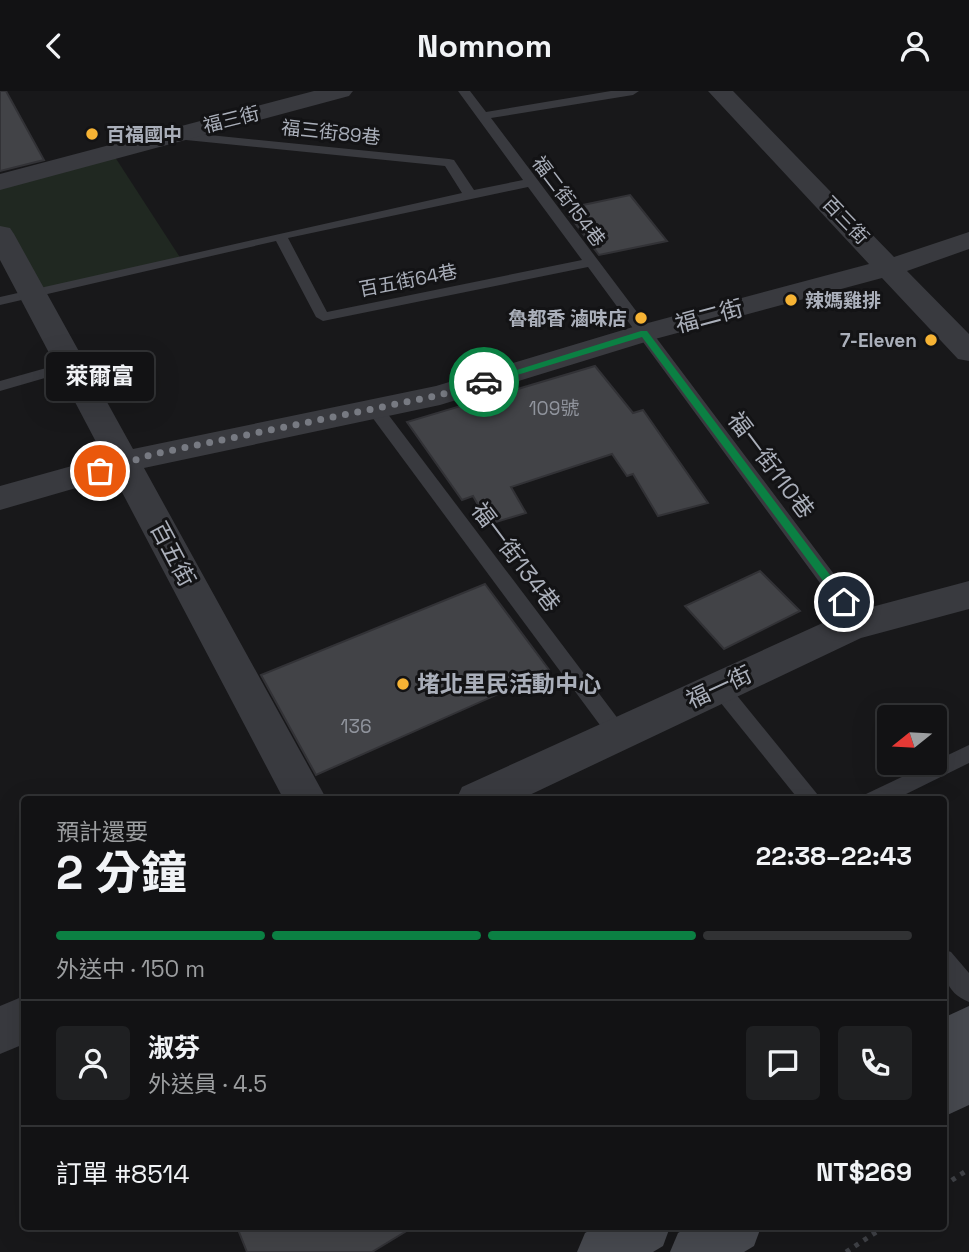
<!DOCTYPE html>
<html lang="zh-TW">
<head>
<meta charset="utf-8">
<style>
  body { margin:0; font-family:"Space Grotesk","Noto Sans TC",sans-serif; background:#1f2022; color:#f1f3f6; height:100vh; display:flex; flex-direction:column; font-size:26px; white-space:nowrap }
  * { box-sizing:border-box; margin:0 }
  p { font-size:23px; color:#9c9ea0 }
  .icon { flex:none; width:38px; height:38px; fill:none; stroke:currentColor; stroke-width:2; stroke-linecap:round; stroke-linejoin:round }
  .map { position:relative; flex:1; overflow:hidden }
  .drawer { position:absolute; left:21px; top:705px; width:926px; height:434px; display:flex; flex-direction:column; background:#121214; border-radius:7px; box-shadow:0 7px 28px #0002,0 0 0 2px #313234 }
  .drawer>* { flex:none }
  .needle { width:46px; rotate:252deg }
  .fabs { position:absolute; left:877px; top:614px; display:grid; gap:14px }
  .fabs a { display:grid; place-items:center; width:70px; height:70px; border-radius:7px; background:#121214; box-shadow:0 7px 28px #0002,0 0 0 2px #313234; font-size:35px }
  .pin { position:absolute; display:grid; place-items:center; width:60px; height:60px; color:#fff; margin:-30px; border:4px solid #fff; border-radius:50%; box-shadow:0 2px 7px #0007 }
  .courier { position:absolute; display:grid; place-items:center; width:70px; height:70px; margin:-35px; border:5px solid #0b8043; border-radius:50%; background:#fff; color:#222; box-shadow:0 2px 9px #0007 }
  .bubble { position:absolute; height:49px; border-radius:7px; background:#121214; box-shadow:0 7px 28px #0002,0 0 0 2px #313234; font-size:23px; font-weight:700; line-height:49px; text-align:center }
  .overview em { font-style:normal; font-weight:700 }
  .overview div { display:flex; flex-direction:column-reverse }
  .overview { display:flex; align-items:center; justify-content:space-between; height:119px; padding:0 35px }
  h1 { font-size:46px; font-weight:700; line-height:52px }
  .bar { display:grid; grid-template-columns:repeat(4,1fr); gap:10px 7px; align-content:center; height:84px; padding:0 35px }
  .bar i { height:9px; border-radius:5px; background:#313234 }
  .bar .selected { background:#0b8043 }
  .bar p { grid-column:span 4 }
  .line { display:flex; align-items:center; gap:18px; padding:0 35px; border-top:2px solid #313234 }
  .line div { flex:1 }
  .round { display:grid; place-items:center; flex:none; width:74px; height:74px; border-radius:7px; background:#1f2022 }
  header { display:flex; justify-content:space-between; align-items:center; height:91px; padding:0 35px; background:#121214; font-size:32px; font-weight:700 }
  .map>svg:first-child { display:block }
  .green { fill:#202821 }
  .building { fill:#424347; stroke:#323236; stroke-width:2 }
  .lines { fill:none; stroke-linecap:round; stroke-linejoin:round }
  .path { stroke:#3f4146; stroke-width:5; stroke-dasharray:4.5 6; stroke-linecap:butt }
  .lane { fill:#393a3f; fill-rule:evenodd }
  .street { fill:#393a3f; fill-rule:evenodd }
  .secondary { fill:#47494f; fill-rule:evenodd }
  .route { fill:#0b8043 }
  .done { stroke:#777a82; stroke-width:7; stroke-dasharray:0 12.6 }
  .poi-dot { fill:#f6b334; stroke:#131315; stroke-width:2.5 }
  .labels { text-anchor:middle; stroke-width:6; stroke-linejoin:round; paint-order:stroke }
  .far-street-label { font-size:19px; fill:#aaafba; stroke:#131315 }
  .far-poi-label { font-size:19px; font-weight:bold; fill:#aaafba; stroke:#131315; text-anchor:start }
  .number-label { font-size:19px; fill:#90949d }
  .street-label { font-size:23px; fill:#aaafba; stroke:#131315 }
  .poi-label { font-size:23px; font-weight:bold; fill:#aaafba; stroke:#131315; text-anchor:start }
</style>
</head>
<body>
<header><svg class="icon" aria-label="back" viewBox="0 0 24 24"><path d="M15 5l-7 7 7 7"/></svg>Nomnom<svg class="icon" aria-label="person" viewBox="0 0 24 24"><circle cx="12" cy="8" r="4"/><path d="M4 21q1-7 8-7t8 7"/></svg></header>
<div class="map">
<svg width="969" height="1161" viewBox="0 0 969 1161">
  <rect width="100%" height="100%" fill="#18181a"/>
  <polygon class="green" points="113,63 181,168 32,202 0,143 0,92"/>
  <g class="building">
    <polygon points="0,0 6,0 44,69 0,80"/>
    <polygon points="630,104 667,150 599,164 568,123 587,119 583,114"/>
    <polygon points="595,275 633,322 643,319 708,412 658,425 633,383 627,385 612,363 511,396 526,422 489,433 473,405 462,409 407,331"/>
    <polygon points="760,480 800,520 724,558 685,515"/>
    <polygon points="485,493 550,580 316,684 261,584"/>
    <polygon points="237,1136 413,1136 372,1161 247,1161"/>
  </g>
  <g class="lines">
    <g class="path">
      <polyline points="943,1095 969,1078"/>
      <polyline points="846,1161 884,1136"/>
    </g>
    <g class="lane">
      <path d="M 458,0 L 470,0 L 486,21 L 611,0 L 639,0 L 633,4 L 491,27 L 867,527 L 869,532 L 867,537 L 853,537 L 588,176 L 323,230 L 316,226 L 276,150 L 0,214 L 0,206 L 462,102 L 445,75 L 166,47 L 164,44 L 170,40 L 449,68 L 454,69 L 474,99 L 523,89 ZM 528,96 L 582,169 L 327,221 L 288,147 Z"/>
      <polygon points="71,270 76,272 79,275 76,278 0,300 0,290"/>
      <polygon points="375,313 381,314 625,637 628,643 625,649 618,651 611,649 369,322 367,318 369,314"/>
      <polygon points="719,588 726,591 822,709 799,709 712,601 709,596 712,591"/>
      <polygon points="969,654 969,672 894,709 863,709 866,703"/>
      <path d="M 943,858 L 951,861 L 969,882 L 969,911 C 944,901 943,882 943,858 Z"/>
    </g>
    <g class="street">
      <polygon points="314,0 353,0 349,5 0,99 0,83"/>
      <polygon points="708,0 733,0 894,166 969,141 969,158 907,180 969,243 969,270 958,268 882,187 655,248 440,314 144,377 327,709 284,709 114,386 0,419 0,395 104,366 0,169 0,135 10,137 14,143 133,358 436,295 633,236 869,173"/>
      <polygon points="969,490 969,518 861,547 519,709 456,709 462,696 838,525"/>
      <polygon points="24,905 24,953 0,963 0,915"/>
    </g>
    <g class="secondary">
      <polygon points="969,915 969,1014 943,1026 943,927"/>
      <polygon points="596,1136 670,1136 663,1155 653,1161 577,1161 585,1142"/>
      <polygon points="688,1136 761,1136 754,1155 744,1161 670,1161 678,1142"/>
    </g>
  </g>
  <polygon class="route" points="641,240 647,240 848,508 848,514 841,514 642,246 487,293 479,291"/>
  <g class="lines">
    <polyline class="done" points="100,380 154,363 440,304 484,291"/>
  </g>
  <g class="poi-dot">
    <circle cx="92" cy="43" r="7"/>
    <circle cx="791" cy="209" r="7"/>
    <circle cx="641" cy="227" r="7"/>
    <circle cx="931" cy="249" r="7"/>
    <circle cx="403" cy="593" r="7"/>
  </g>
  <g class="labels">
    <g class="far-street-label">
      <text transform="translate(231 28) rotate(-14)" y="7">福三街</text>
      <text transform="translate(331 41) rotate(6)" y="7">福三街89巷</text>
      <text transform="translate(569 110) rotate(53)" y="7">福二街154巷</text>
      <text transform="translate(846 129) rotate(46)" y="7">百三街</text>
      <text transform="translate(408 189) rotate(-11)" y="7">百五街64巷</text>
    </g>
    <g class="far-poi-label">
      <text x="106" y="50">百福國中</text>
      <text x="805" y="216">辣媽雞排</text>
      <text x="627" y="234" text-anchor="end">魯都香 滷味店</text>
      <text x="917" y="256" text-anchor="end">7-Eleven</text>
    </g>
    <g class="number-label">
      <text x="554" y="324">109號</text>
      <text x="356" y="642">136</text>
    </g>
    <g class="street-label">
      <text transform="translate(709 225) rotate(-15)" y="8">福二街</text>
      <text transform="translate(771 374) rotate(53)" y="8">福一街110巷</text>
      <text transform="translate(173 463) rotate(62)" y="8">百五街</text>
      <text transform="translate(516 466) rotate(53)" y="8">福一街134巷</text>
      <text transform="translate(719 596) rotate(-25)" y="8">福一街</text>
    </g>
    <g class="poi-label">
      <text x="417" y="601">堵北里民活動中心</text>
    </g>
  </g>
</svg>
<div class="fabs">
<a><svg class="needle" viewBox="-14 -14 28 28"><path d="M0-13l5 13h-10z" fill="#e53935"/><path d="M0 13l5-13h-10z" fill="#9c9ea0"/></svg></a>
</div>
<div class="pin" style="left:100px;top:380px;background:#ea580c"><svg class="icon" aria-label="bag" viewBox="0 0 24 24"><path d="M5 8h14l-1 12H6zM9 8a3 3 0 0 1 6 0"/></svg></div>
<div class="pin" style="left:844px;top:511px;background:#1f2937"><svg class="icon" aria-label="home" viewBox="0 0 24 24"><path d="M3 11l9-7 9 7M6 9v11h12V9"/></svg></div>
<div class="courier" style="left:484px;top:291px"><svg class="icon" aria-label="car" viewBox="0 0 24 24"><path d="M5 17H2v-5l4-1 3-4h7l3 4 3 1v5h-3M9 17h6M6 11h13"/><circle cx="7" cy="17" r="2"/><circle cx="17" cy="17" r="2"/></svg></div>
<div class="bubble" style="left:46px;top:261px;width:108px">萊爾富</div>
<section class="drawer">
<div class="overview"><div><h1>2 分鐘</h1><p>預計還要</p></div><em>22:38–22:43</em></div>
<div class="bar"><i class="selected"></i><i class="selected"></i><i class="selected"></i><i></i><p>外送中 · 150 m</p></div>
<div class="line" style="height:126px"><a class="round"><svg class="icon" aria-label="person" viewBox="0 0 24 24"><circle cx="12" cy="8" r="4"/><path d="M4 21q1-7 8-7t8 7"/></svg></a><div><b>淑芬</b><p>外送員 · 4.5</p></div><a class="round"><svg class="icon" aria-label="chat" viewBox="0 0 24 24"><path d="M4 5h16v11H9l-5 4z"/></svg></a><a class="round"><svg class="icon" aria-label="phone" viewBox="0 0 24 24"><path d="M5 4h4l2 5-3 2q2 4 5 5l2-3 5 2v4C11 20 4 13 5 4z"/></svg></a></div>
<div class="line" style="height:91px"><div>訂單 #8514</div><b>NT$269</b></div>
</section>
</div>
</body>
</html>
